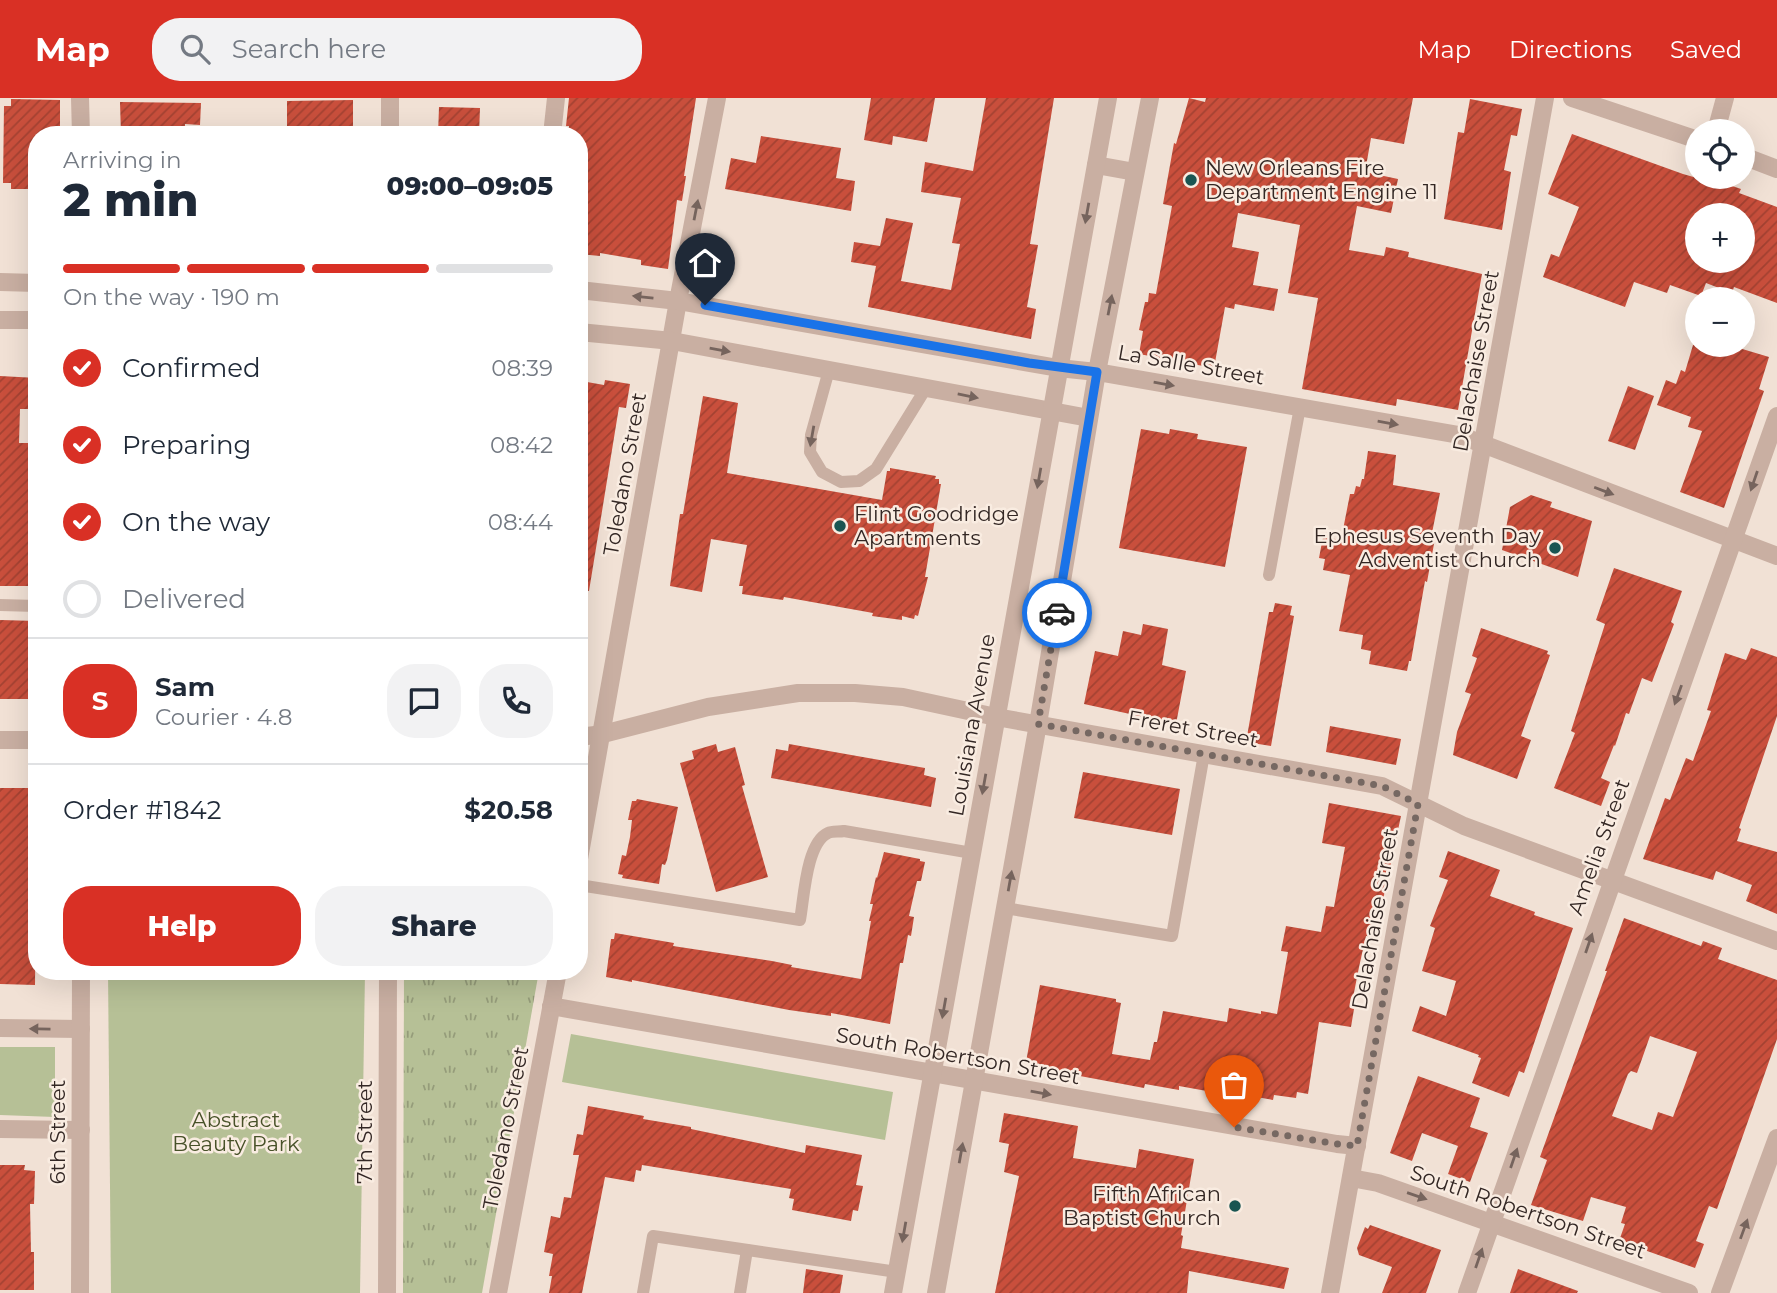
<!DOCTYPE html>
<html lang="en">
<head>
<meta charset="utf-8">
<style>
  body { margin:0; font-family:Montserrat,sans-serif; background:#f2f2f3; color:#1f2937; height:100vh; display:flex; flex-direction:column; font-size:26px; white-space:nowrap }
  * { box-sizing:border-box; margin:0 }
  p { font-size:23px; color:#747a83 }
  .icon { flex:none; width:38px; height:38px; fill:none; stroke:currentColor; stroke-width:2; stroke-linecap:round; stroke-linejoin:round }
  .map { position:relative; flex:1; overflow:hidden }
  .panel { position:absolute; left:28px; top:28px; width:560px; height:854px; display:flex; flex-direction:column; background:#fff; border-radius:28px; box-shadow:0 7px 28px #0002 }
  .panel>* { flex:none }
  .fabs { position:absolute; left:1685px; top:21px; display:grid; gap:14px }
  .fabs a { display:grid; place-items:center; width:70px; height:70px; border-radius:50%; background:#fff; box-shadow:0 7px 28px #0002; font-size:35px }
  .pin { position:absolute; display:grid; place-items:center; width:60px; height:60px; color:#fff; margin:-72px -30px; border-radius:50% 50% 50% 0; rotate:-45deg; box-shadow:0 0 7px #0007 }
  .pin .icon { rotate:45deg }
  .courier { position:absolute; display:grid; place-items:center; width:70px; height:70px; margin:-35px; border:5px solid #1a73e8; border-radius:50%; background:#fff; color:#222; box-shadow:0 2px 9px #0007 }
  .headline em { font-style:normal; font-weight:800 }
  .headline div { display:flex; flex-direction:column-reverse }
  .headline { display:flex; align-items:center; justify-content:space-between; height:119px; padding:0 35px }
  h1 { font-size:46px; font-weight:800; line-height:52px }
  .bar { display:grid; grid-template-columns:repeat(4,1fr); gap:10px 7px; align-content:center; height:84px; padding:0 35px }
  .bar i { height:9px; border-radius:5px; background:#e0e1e3 }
  .bar .on { background:#d93025 }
  .bar p { grid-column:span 4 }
  .line { display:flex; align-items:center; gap:18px; padding:0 35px; border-top:2px solid #e0e1e3 }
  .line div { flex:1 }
  .round { display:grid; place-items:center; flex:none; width:74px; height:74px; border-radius:28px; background:#f2f2f3 }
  ol { padding:0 35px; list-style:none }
  li { display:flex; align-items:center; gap:21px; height:77px }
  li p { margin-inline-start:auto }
  li .icon { padding:7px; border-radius:50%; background:#d93025; color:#fff; stroke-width:4 }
  li:last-child { color:#747a83 }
  li i { width:38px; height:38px; border:4px solid #e0e1e3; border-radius:50% }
  .primary-button { display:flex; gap:14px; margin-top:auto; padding:14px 35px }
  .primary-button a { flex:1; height:80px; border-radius:28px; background:#d93025; color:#fff; font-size:28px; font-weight:800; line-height:80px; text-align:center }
  .primary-button a+a { background:#f2f2f3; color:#1f2937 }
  header { display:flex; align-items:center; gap:42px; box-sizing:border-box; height:98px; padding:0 35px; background:#d93025; color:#fff }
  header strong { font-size:33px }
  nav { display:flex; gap:38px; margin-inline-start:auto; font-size:24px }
  .search { width:490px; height:63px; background:#f2f2f3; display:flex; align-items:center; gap:18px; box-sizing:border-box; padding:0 24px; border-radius:28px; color:#747a83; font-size:26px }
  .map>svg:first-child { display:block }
  .grass { fill:url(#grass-tufts) }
  .park { fill:#b6c096 }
  .building { fill:url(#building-hatch); fill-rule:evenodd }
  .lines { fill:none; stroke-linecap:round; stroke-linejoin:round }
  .service { stroke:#c9afa2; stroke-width:12 }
  .minor { stroke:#c9afa2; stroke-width:18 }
  .tertiary { stroke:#c9afa2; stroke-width:18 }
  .oneway { fill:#76645d }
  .done { stroke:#766862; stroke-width:7; stroke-dasharray:0 12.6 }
  .route { stroke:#1a73e8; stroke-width:9 }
  .poi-dot { fill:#1a5552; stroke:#f9ece1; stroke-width:2.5 }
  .labels { text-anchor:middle; stroke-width:5; stroke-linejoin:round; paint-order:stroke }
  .poi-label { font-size:21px; fill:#332724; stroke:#f9ece1; text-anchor:start }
  .street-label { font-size:21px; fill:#332724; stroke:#f9ece1 }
  .park-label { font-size:21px; fill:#475128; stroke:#f9ece1 }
</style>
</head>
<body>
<header>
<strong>Map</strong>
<div class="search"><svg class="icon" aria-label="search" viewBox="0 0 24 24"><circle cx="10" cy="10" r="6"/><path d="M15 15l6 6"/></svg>Search here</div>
<nav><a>Map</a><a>Directions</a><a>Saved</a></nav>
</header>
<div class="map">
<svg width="1777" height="1195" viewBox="0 0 1777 1195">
  <defs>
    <pattern id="grass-tufts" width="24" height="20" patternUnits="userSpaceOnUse" patternTransform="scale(1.75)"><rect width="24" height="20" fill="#b6c096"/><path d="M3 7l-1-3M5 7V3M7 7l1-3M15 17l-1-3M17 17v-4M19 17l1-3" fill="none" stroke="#959c7a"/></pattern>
    <pattern id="building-hatch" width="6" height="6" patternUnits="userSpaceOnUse" patternTransform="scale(1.75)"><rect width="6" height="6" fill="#c94f3c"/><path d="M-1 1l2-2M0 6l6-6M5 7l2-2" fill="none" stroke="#a44232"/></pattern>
  </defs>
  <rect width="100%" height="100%" fill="#f1e1d5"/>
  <polygon class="grass" points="404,873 539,873 482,1195 403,1195"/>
  <g class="park">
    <polygon points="108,873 365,873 360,1195 111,1195"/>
    <polygon points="571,936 893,994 885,1042 562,984"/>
    <polygon points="0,949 55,949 55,1019 0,1017"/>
  </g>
  <g class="building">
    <polygon points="569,0 696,0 684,78 686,78 682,103 677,102 668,171 641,167 641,162 600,155 600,158 579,156 579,37 568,37 569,28 566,28"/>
    <polygon points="871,0 935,0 927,44 893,38 892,47 864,42"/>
    <polygon points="986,0 1054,0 1030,146 1038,147 1027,209 1036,211 1031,241 868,209 876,168 851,164 854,144 880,148 886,120 913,125 901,183 951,192 960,146 952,145 961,100 921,94 925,64 973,73"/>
    <polygon points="1189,0 1205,4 1206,0 1413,0 1404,46 1371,40 1365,74 1398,81 1391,115 1357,108 1349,152 1384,158 1386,149 1409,154 1408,159 1482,176 1458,312 1397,301 1396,308 1302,291 1318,200 1288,195 1300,127 1238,115 1232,149 1259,154 1253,187 1278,191 1274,213 1235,206 1234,211 1225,209 1214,270 1139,256 1143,233 1139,232 1145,204 1148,204 1149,195 1156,196 1172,108 1163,106 1174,45 1176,46"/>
    <polygon points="11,1 60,2 60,37 37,37 37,91 11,91 11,85 3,85 4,8 11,8"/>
    <polygon points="1470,1 1522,11 1517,38 1511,37 1504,72 1511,74 1502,132 1444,121 1458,34 1464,35"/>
    <polygon points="353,2 353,29 287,30 287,3"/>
    <polygon points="120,4 201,5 200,27 185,26 185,37 121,37"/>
    <polygon points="439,9 480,10 479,37 438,37"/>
    <path d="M 1572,36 L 1683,76 L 1711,84 L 1712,81 L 1741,91 L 1739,95 L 1777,109 L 1777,205 L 1734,189 L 1732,195 L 1706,185 L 1701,198 L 1670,187 L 1667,195 L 1634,184 L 1625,209 L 1543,179 L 1551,156 L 1559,159 L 1579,109 L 1548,96 ZM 1698,117 L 1743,117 L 1743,163 L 1698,163 Z"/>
    <polygon points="761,38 841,50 836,80 855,83 851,113 725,91 731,60 756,65"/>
    <polygon points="1693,247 1729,247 1769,259 1759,291 1764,293 1724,410 1680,394 1702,333 1688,329 1691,319 1657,307 1666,282 1676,286 1681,272 1685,274"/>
    <polygon points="0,278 37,280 37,311 20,311 19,345 37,345 37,464 34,488 0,488"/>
    <polygon points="605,282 630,286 626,310 619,309 589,493 579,492 579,287 587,287 587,284 604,287"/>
    <polygon points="1628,288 1654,298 1635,352 1608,343"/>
    <polygon points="703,298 738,305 727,375 882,402 887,373 890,373 890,370 936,378 935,381 939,381 939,386 941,386 925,479 928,479 918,518 915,517 914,521 902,518 902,522 872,518 873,515 784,499 783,502 742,496 743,488 739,488 747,447 711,441 702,494 670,488 680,416 683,416"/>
    <polygon points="1141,331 1169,336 1170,331 1198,336 1197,341 1247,349 1225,469 1119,450"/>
    <polygon points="1368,353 1396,357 1393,387 1440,395 1432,435 1436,435 1427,484 1425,483 1411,563 1409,563 1407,573 1369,566 1371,553 1361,551 1363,537 1339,533 1350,477 1323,472 1325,461 1319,460 1323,439 1341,442 1350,396 1354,396 1356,388 1360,389 1362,381 1364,381"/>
    <polygon points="1531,397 1552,404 1550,409 1592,423 1578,479 1502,452 1510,409"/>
    <polygon points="1614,470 1682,493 1671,524 1674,526 1652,584 1642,580 1629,616 1626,615 1615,648 1614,647 1601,680 1610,684 1601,708 1554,690 1575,635 1571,633 1605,526 1596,522"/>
    <polygon points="1275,505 1292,508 1290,517 1294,518 1271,648 1246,644 1269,514 1273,514"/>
    <polygon points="0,522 37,523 37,593 35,593 34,601 0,601"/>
    <polygon points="1143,526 1168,531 1162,567 1186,573 1176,626 1084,606 1095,553 1118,558 1123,533 1141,537"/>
    <polygon points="1481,530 1548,553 1547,556 1550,557 1521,638 1531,642 1517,681 1453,657 1457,634 1471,596 1465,594 1477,560 1472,558"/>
    <polygon points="1751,550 1777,559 1777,618 1739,730 1741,731 1737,743 1777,754 1777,816 1746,803 1752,787 1716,773 1713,782 1643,761 1665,700 1670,702 1686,660 1693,663 1711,613 1707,612 1725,555 1746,562"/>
    <polygon points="1330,628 1401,641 1396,667 1326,654"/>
    <polygon points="716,646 718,654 735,649 745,687 742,688 768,779 716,794 680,665 694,661 692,653"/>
    <polygon points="789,646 925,670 924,677 936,680 931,709 771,680 776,651 788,653"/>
    <polygon points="1083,674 1180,691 1172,737 1074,720"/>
    <polygon points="0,690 37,690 35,887 0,886"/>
    <polygon points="637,701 678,709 667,762 665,767 662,766 659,786 622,780 623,777 618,776 622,757 626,758 630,739 632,722 628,722 632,703 636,703"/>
    <polygon points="1329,705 1401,718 1375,839 1366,838 1359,869 1351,910 1354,911 1351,929 1319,924 1308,996 1297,994 1296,1000 1274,997 1273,1002 1240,996 1240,999 1179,988 1179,992 1145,986 1144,990 1032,969 1033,966 1026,964 1040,887 1116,901 1116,904 1121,905 1112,956 1150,962 1154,944 1157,944 1163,913 1227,924 1229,910 1261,916 1261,913 1277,916 1288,854 1281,853 1286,828 1321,834 1326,808 1334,809 1345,749 1322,745"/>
    <polygon points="1448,753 1500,772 1490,798 1535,814 1534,817 1573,830 1524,975 1519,973 1509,999 1472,985 1481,960 1478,959 1479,957 1412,933 1420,908 1446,918 1456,883 1422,873 1435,830 1430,828 1448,782 1439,779"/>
    <polygon points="884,754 920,761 920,763 925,764 921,783 917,783 909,818 914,819 911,838 908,837 903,865 900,865 890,926 831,915 831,918 789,912 632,882 632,884 606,879 611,841 614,841 615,835 674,845 673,848 772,863 792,867 791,869 861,881 871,823 869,823 873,806 870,806 876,779 877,780"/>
    <path d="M 1624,820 L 1701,848 L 1703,843 L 1722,850 L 1718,861 L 1777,882 L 1777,941 L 1717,1111 L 1709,1108 L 1696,1143 L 1704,1146 L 1695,1170 L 1619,1143 L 1625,1126 L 1621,1125 L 1626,1109 L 1591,1099 L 1583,1123 L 1531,1107 L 1547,1062 L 1540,1059 L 1607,873 L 1605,873 ZM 1650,938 L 1697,954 L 1673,1019 L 1658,1014 L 1652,1032 L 1612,1018 L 1628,976 L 1631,973 L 1637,975 Z"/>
    <polygon points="1418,978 1480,1000 1470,1029 1488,1035 1470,1084 1448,1076 1458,1048 1422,1035 1412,1063 1390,1055"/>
    <polygon points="588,1008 644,1018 643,1021 691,1029 691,1031 805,1055 806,1047 862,1057 856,1087 863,1088 858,1113 853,1112 851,1123 792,1112 794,1101 789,1100 791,1091 642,1067 641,1073 636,1072 634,1084 605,1079 582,1195 549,1195 552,1178 549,1178 553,1156 544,1154 551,1118 560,1120 564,1099 571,1100 579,1057 573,1057 577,1036 583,1037"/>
    <polygon points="1004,1015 1078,1028 1073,1060 1136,1070 1139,1051 1194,1061 1181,1137 1183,1138 1181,1150 1289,1170 1284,1191 1189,1173 1187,1195 995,1195 1019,1078 1004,1074 1009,1046 999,1044"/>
    <polygon points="0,1067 25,1067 24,1072 35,1073 34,1106 30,1106 31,1154 34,1154 34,1192 0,1192"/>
    <polygon points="1370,1127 1441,1152 1426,1195 1382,1195 1392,1169 1359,1157 1357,1150 1365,1129 1368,1131"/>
    <polygon points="806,1171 843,1177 840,1195 803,1195"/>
    <polygon points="1518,1171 1578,1193 1577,1195 1510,1195"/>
  </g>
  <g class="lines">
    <g class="service">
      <polyline points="829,272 811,337 810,354 822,374 841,384 859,383 876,371 926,290"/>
      <polyline points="1269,477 1300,309"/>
      <polyline points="0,507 37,508"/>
      <path d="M 579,787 L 800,822 C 804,801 806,745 828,735 C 832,733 839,734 844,733 L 972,755"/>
      <polyline points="1005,810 1172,838 1204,656"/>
      <polyline points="643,1195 653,1138 897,1174"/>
      <polyline points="740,1195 747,1152"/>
    </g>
    <g class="minor">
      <polyline points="80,0 81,37"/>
      <polyline points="390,0 390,37"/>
      <polyline points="1572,0 1698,42"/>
      <polyline points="1716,33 1725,0"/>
      <polyline points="552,37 556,0"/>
      <polyline points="1743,58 1777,71"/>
      <polyline points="1097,274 1459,337 1777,458"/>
      <polyline points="579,639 603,636 708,609 798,595 855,595 903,599 996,619 1382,688 1464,728 1777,843"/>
      <polyline points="0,642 37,642"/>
      <polyline points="579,761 678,203 717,0"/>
      <polyline points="551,908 1337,1046 1357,1048"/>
      <polyline points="0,930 81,931"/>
      <polyline points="0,1031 81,1032"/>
      <polyline points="1351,1080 1378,1085 1689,1195"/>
      <polyline points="80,1195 81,873"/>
      <polyline points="387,1195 388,873"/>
      <polyline points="498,1195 558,873"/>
      <polyline points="1330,1195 1545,0"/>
      <polyline points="1467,1195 1777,318"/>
      <polyline points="1720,1195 1777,1040"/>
    </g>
    <g class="tertiary">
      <polyline points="1096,67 1135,74"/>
      <polyline points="0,184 37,185"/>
      <polyline points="579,192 678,203 1058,270 1097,274"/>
      <polyline points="0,222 37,222"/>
      <polyline points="579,234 672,243 1089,320"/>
      <polyline points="893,1195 1108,0"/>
      <polyline points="936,1195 1038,626 1097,274 1150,0"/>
    </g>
  </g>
  <defs><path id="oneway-solid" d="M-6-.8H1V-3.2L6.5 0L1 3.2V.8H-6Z" transform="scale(1.75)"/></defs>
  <g class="oneway">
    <use href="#oneway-solid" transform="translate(696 112) rotate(-79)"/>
    <use href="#oneway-solid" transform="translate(1087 115) rotate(100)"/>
    <use href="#oneway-solid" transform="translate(643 199) rotate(-174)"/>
    <use href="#oneway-solid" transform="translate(1110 207) rotate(-79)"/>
    <use href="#oneway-solid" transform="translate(720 252) rotate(10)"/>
    <use href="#oneway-solid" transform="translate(1164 286) rotate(10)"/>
    <use href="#oneway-solid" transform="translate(968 298) rotate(11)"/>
    <use href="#oneway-solid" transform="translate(1388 325) rotate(10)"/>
    <use href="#oneway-solid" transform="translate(812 338) rotate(100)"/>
    <use href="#oneway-solid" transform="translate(1039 380) rotate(100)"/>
    <use href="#oneway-solid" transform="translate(1754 383) rotate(109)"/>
    <use href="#oneway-solid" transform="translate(1604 393) rotate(21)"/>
    <use href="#oneway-solid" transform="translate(1678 597) rotate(110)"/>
    <use href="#oneway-solid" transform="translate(984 686) rotate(100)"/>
    <use href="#oneway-solid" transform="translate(1010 783) rotate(-80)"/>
    <use href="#oneway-solid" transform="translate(1589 845) rotate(-71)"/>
    <use href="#oneway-solid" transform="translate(944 910) rotate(100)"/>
    <use href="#oneway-solid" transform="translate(40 931) rotate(-179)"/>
    <use href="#oneway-solid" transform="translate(1041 995) rotate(10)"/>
    <use href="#oneway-solid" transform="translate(961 1055) rotate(-80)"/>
    <use href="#oneway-solid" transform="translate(1514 1060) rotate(-71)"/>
    <use href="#oneway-solid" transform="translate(1417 1098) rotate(19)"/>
    <use href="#oneway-solid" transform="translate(1744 1131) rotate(-70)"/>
    <use href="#oneway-solid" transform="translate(904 1134) rotate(100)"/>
    <use href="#oneway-solid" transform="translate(1479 1160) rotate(-71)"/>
  </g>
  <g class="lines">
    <polyline class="done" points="1057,515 1038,626 1382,688 1418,706 1357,1048 1337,1046 1234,1029"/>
    <polyline class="route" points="705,207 1029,265 1097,274 1057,515"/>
  </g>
  <g class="poi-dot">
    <circle cx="1191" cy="82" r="7"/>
    <circle cx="840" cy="428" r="7"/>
    <circle cx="1555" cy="450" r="7"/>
    <circle cx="1235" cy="1108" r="7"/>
  </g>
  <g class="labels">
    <g class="poi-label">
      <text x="1205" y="77">New Orleans Fire<tspan x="1205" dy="24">Department Engine 11</tspan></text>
      <text x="854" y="423">Flint Goodridge<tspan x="854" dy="24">Apartments</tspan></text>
      <text x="1541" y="445" text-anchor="end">Ephesus Seventh Day<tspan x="1541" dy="24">Adventist Church</tspan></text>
      <text x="1221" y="1103" text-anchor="end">Fifth African<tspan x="1221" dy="24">Baptist Church</tspan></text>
    </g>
    <g class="street-label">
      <text transform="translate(1476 263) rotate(-80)" y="7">Delachaise Street</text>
      <text transform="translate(1191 267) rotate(10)" y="7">La Salle Street</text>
      <text transform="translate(625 376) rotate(-80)" y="7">Toledano Street</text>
      <text transform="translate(972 627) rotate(-80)" y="7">Louisiana Avenue</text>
      <text transform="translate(1193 631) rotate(10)" y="7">Freret Street</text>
      <text transform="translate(1599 749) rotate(-70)" y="7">Amelia Street</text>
      <text transform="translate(1375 821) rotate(-80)" y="7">Delachaise Street</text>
      <text transform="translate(958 958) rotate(10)" y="7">South Robertson Street</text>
      <text transform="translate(506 1030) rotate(-79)" y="7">Toledano Street</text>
      <text transform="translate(58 1034) rotate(-90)" y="7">6th Street</text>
      <text transform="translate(365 1034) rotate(-90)" y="7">7th Street</text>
      <text transform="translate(1528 1114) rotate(19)" y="7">South Robertson Street</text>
    </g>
    <g class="park-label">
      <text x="236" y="1029">Abstract<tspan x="236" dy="24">Beauty Park</tspan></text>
    </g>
  </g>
</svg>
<div class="fabs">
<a><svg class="icon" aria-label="locate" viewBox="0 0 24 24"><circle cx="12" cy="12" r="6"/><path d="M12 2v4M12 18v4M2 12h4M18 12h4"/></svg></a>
<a>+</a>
<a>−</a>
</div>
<div class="pin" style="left:1234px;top:1029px;background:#ea580c"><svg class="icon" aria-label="bag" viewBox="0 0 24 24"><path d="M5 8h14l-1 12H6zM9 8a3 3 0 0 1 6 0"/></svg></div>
<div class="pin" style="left:705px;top:207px;background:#1f2937"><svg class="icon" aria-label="home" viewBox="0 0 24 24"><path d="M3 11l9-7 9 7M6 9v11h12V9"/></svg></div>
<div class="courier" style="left:1057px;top:515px"><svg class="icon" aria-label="car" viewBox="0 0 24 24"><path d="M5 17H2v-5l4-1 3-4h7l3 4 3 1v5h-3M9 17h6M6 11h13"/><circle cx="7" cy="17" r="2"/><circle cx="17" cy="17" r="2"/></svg></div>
<section class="panel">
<div class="headline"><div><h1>2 min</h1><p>Arriving in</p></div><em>09:00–09:05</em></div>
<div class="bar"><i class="on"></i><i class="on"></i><i class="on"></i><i></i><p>On the way · 190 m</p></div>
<ol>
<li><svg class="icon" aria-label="check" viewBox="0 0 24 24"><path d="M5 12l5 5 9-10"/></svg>Confirmed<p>08:39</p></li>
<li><svg class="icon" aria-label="check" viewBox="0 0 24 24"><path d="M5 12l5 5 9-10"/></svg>Preparing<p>08:42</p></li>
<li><svg class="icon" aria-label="check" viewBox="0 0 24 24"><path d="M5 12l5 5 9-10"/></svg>On the way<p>08:44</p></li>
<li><i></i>Delivered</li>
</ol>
<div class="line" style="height:126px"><b class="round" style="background:#d93025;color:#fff">S</b><div><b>Sam</b><p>Courier · 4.8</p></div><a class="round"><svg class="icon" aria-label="chat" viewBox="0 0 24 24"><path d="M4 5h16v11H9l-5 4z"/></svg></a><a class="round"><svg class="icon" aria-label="phone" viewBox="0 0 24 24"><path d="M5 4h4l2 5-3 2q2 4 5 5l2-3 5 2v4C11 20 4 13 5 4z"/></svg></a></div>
<div class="line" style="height:91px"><div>Order #1842</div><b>$20.58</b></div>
<div class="primary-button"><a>Help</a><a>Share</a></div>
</section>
</div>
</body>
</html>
